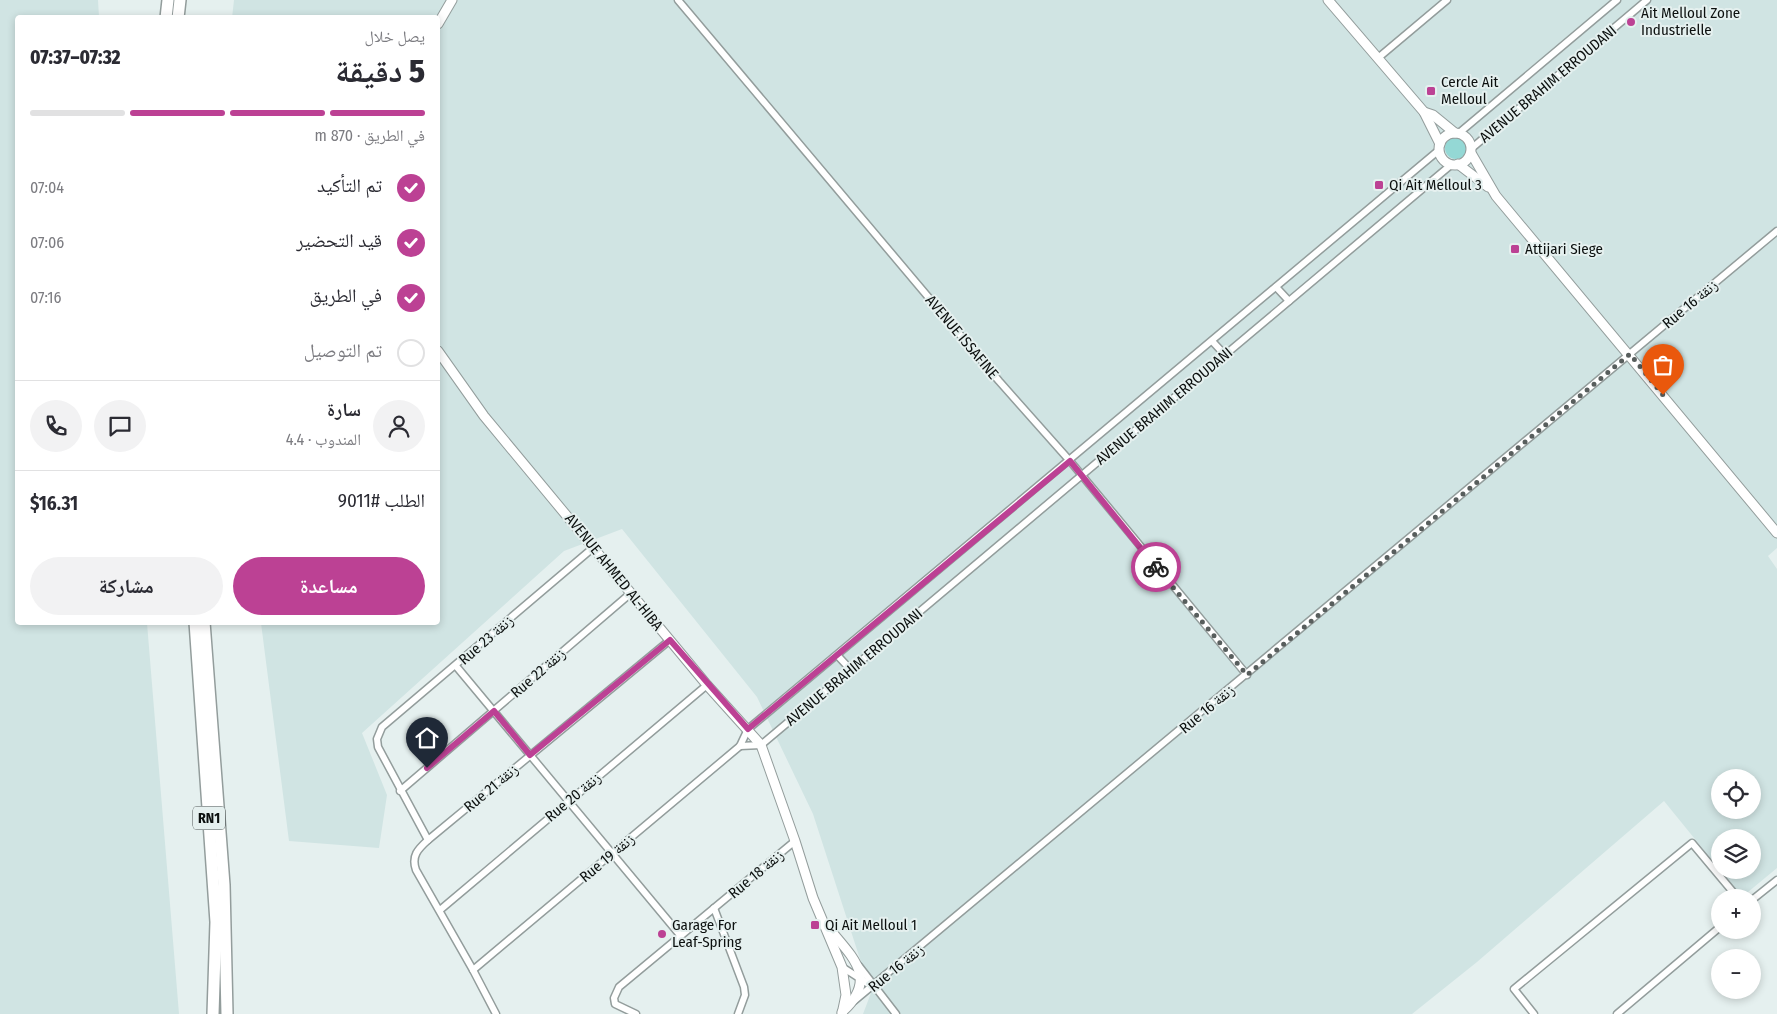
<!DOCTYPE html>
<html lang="ar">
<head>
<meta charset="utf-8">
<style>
  body { margin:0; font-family:"Fira Sans Condensed","Noto Naskh Arabic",sans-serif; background:#f2f2f3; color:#2b2b33; direction:rtl; height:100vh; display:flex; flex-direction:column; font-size:19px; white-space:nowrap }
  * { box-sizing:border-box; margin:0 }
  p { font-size:16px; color:#7c7c81 }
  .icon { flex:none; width:28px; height:28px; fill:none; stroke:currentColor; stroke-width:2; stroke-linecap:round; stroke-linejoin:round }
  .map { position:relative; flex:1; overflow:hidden; direction:ltr }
  .details { position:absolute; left:15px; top:15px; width:425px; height:610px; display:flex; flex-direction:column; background:#fff; border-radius:5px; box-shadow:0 2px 8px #0003; direction:rtl }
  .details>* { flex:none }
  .buttons { position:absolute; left:1711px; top:769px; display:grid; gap:10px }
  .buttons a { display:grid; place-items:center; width:50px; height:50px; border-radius:50%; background:#fff; box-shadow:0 2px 8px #0003; font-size:25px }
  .pin { position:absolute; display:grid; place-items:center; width:42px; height:42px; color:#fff; margin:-51px -21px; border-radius:50% 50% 50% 0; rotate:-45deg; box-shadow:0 0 5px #0007 }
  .pin .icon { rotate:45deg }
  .courier { position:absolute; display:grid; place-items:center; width:50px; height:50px; margin:-25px; border:4px solid #bc4194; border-radius:50%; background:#fff; color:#222; box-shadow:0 1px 6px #0007 }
  .headline em { font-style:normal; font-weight:800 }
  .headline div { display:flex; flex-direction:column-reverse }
  .headline { display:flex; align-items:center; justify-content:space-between; height:85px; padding:0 15px }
  h1 { font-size:32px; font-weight:800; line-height:38px }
  .bar { display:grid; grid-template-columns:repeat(4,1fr); gap:8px 5px; align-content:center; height:60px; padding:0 15px }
  .bar i { height:6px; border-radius:4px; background:#e1e1e2 }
  .bar .active { background:#bc4194 }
  .bar p { grid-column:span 4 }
  .line { display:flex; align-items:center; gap:12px; padding:0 15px; border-top:1px solid #e1e1e2 }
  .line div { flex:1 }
  .round { display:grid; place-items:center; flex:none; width:52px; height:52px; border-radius:26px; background:#f2f2f3 }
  ol { padding:0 15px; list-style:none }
  li { display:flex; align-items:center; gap:15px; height:55px }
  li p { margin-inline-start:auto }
  li .icon { padding:5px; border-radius:50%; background:#bc4194; color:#fff; stroke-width:4 }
  li:last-child { color:#7c7c81 }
  li i { width:28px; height:28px; border:2px solid #e1e1e2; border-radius:50% }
  .button { display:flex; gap:10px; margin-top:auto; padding:10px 15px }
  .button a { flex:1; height:58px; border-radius:30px; background:#bc4194; color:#fff; font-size:20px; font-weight:800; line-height:58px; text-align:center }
  .button a+a { background:#f2f2f3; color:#2b2b33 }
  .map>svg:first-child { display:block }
  .built { fill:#d0e4e3; fill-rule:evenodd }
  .green { fill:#94d8d5 }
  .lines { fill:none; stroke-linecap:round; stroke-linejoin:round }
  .street-casing { stroke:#939d9c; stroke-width:9 }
  .secondary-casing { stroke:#939d9c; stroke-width:11 }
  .highway-casing { stroke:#939d9c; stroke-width:14 }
  .street { stroke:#fff; stroke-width:6 }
  .secondary { stroke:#fff; stroke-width:9 }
  .highway { stroke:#fff; stroke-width:11 }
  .done { stroke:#585e5d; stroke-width:5; stroke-dasharray:0 9 }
  .route { stroke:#bc4194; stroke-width:6 }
  .poi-dot { fill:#bc4194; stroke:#e5f0ef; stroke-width:2 }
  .labels { text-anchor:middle; stroke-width:4; stroke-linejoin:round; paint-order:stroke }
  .shield { fill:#e5f0ef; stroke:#4d5352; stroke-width:1 }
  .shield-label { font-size:14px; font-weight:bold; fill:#0c100f }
  .poi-label { font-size:15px; fill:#0c100f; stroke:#e5f0ef; text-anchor:start }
  .street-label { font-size:15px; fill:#0c100f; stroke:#e5f0ef }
</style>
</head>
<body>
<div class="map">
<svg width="1777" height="1014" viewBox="0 0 1777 1014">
  <rect width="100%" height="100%" fill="#e5f0ef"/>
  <g class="built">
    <polygon points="0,0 98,0 99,17 18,18 18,622 147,623 179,1014 0,1014"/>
    <path d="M 234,0 L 1777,0 L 1777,548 L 1768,556 L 1777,569 L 1777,868 L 1742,897 L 1664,801 L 1477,962 L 1412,1014 L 863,1014 L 871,993 L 813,814 L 757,697 L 622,529 L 564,551 L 362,733 L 387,795 L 379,848 L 289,841 L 261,623 L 438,622 L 438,18 L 232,18 ZM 1720,778 L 1752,778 L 1752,810 L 1720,810 ZM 1720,838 L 1752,838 L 1752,870 L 1720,870 Z"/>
  </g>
  <circle class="green" cx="1456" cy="148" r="11"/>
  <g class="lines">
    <g class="street-casing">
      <g id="street">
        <polyline points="678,0 999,381 1070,461 1247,675"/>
        <polyline points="1378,58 1447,0"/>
        <polyline points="1459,133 1617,0"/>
        <polyline points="1472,148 1647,0"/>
        <polyline points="1276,287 1289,301"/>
        <polyline points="1212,341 1225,355"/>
        <polyline points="838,656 850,669"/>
        <polyline points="456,666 680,935"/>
        <polyline points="740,746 761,745 1452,164"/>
        <polyline points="400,791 631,593"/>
        <polyline points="428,840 378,747 377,739 382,727 594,547"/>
        <polyline points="1752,900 1777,880"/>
        <polyline points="714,908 744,987 745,995 738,1014"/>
        <polyline points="440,910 707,685"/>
        <polyline points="859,966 896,1014"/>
        <polyline points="842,967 873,987"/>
        <polyline points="473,970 740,746 748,729 1439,150"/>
        <polyline points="854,1001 1777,231"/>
        <path d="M 496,1014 L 473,970 L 416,870 C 411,856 418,849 428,840 L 670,640"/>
        <polyline points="636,1014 615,1004 614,998 619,987 795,841"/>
        <polyline points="1534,1014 1514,989 1692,843 1738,898"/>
        <polyline points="1617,1014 1720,927"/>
      </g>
    </g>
    <g class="secondary-casing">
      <g id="secondary">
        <polyline points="1328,0 1424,112 1440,144"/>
        <polyline points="438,24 452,0"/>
        <polyline points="1424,112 1433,115 1455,133"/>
        <circle cx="1455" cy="149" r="16"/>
        <polyline points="1471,153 1496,196 1777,533"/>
        <polyline points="1458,164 1488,187"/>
        <polyline points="438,351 484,416 707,685 761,745 795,841 813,898 842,967 846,995 842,1014"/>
        <path d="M 827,926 C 851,956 880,978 842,1012"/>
      </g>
    </g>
    <g class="highway-casing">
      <g id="highway">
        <polyline points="166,18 168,0"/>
        <polyline points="178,18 180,0"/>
        <polyline points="195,622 216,922 213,1014"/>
        <polyline points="204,622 224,885 227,1014"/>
      </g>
    </g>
    <use href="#street" class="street"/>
    <use href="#secondary" class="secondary"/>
    <use href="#highway" class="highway"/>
  </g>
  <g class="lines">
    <polyline class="done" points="1156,567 1247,675 1630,354 1663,395"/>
    <polyline class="route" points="427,768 494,711 530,755 670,640 748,729 1070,461 1156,567"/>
  </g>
  <g class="poi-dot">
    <circle cx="1631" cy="22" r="5"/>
    <rect x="1426" y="86" width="10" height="10" rx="2.5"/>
    <rect x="1374" y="180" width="10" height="10" rx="2.5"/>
    <rect x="1510" y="244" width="10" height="10" rx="2.5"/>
    <rect x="810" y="920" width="10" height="10" rx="2.5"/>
    <circle cx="662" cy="934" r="5"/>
  </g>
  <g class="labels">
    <rect class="shield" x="193" y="806.5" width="32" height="23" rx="4"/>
    <g class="shield-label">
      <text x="209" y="823">RN1</text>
    </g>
    <g class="poi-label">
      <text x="1641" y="18">Ait Melloul Zone<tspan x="1641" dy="17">Industrielle</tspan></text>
      <text x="1441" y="87">Cercle Ait<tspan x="1441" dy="17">Melloul</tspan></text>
      <text x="1389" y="190">Qi Ait Melloul 3</text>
      <text x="1525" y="254">Attijari Siege</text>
      <text x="672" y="930">Garage For<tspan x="672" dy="17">Leaf-Spring</tspan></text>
      <text x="825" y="930">Qi Ait Melloul 1</text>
    </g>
    <g class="street-label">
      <text transform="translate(1548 84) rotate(-40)" y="5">AVENUE BRAHIM ERROUDANI</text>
      <text transform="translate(1690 304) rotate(-40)" y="5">Rue 16 زنقة</text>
      <text transform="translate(962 337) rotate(50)" y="5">AVENUE ISSAFINE</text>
      <text transform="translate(1164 406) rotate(-40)" y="5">AVENUE BRAHIM ERROUDANI</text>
      <text transform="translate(614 572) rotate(51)" y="5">AVENUE AHMED AL-HIBA</text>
      <text transform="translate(486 640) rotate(-41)" y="5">Rue 23 زنقة</text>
      <text transform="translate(854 667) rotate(-40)" y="5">AVENUE BRAHIM ERROUDANI</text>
      <text transform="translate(538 673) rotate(-41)" y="5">Rue 22 زنقة</text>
      <text transform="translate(1207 709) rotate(-40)" y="5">Rue 16 زنقة</text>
      <text transform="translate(491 788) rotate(-40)" y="5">Rue 21 زنقة</text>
      <text transform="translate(573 797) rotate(-40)" y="5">Rue 20 زنقة</text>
      <text transform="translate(607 858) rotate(-40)" y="5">Rue 19 زنقة</text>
      <text transform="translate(756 874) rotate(-40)" y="5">Rue 18 زنقة</text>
      <text transform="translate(896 968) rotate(-39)" y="5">Rue 16 زنقة</text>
    </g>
  </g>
</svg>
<div class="buttons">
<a><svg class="icon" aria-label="locate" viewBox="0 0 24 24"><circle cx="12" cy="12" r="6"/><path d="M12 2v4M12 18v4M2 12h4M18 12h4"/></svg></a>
<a><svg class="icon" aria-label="layers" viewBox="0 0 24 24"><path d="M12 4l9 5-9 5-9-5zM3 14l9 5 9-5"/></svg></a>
<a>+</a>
<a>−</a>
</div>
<div class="pin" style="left:1663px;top:395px;background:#ea580c"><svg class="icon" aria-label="bag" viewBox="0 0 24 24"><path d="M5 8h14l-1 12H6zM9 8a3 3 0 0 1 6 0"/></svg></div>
<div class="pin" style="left:427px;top:768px;background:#1f2937"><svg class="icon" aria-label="home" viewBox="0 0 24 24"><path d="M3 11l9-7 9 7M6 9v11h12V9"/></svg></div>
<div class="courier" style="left:1156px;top:567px"><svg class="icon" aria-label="bike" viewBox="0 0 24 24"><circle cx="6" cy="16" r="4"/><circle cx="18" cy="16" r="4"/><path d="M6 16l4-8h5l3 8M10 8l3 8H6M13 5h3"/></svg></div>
<section class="details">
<div class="headline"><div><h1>5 دقيقة</h1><p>يصل خلال</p></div><em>07:32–07:37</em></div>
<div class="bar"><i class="active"></i><i class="active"></i><i class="active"></i><i></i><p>في الطريق · 870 m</p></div>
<ol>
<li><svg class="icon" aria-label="check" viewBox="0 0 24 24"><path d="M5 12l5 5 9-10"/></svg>تم التأكيد<p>07:04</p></li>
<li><svg class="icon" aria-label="check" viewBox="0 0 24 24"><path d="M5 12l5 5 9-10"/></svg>قيد التحضير<p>07:06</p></li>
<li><svg class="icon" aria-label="check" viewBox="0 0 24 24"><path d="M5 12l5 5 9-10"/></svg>في الطريق<p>07:16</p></li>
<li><i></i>تم التوصيل</li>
</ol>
<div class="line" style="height:90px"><a class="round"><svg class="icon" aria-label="person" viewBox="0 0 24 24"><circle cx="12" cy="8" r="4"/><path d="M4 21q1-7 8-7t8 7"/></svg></a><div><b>سارة</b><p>المندوب · 4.4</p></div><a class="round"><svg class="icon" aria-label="chat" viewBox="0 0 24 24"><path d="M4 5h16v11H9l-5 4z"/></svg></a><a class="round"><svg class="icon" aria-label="phone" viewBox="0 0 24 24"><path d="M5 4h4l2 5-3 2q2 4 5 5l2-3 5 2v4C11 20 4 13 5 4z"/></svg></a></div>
<div class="line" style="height:65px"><div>الطلب #9011</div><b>$16.31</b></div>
<div class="button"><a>مساعدة</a><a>مشاركة</a></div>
</section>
</div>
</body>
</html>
